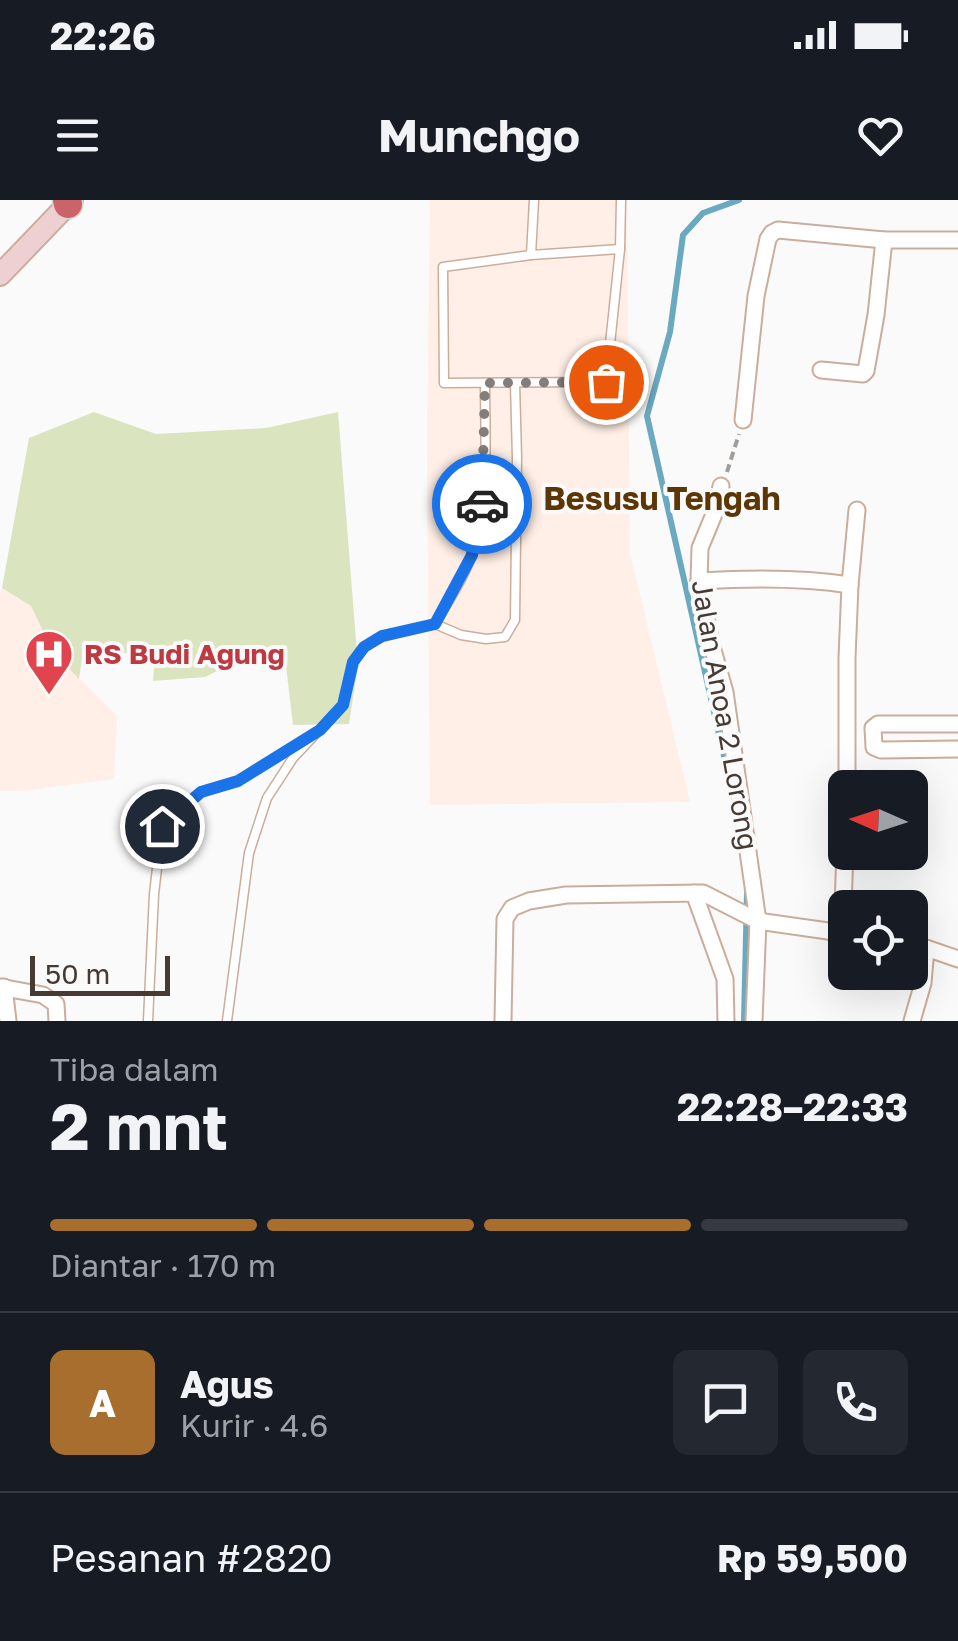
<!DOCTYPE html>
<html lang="id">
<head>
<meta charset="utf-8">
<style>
  body { margin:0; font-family:"Golos Text",sans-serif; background:#242831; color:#f1f3f6; height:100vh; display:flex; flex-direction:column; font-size:38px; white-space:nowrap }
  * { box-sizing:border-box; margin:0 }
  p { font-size:32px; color:#9ea1a6 }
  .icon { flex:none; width:55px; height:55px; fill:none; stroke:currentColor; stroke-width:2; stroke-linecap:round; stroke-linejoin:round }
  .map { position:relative; height:821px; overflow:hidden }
  .details { display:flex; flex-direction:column; background:#171b24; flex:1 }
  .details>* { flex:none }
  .needle { width:65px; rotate:273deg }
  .buttons { position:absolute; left:828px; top:570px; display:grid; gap:20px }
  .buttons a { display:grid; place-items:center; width:100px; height:100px; border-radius:15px; background:#171b24; box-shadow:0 10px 40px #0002; font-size:50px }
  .scale { position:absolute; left:30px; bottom:25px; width:140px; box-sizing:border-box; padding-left:10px; border:5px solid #463a33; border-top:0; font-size:28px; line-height:35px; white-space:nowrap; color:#463a33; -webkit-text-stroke:8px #fafafa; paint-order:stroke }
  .pin { position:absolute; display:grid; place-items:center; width:85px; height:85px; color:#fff; margin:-42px; border:5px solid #fff; border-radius:50%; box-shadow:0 2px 10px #0007 }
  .courier { position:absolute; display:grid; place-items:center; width:100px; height:100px; margin:-50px; border:8px solid #1a73e8; border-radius:50%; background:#fff; color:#222; box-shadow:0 2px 12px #0007 }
  .overview em { font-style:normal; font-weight:700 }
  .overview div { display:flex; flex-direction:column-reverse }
  .overview { display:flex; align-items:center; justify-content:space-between; height:170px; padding:0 50px }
  h1 { font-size:65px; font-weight:700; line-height:75px }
  .bar { display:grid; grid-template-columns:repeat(4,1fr); gap:15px 10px; align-content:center; height:120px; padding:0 50px }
  .bar i { height:12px; border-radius:8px; background:#363941 }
  .bar .on { background:#a86e2d }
  .bar p { grid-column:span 4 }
  .line { display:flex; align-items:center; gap:25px; padding:0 50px; border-top:2px solid #363941 }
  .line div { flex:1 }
  .round { display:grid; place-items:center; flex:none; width:105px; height:105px; border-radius:15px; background:#242831 }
  .status { display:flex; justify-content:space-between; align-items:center; height:70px; padding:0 50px; background:#171b24; direction:ltr }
  .status svg { height:28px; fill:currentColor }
  header { display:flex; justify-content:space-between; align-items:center; height:130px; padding:0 50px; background:#171b24; font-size:45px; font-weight:700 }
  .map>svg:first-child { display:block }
  .built { fill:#ffefe6 }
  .green { fill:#dae5c0 }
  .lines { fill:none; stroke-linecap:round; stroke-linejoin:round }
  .stream { stroke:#6aa9bf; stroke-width:6 }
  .lane-casing { stroke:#cbad9c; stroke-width:11 }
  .street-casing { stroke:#cbad9c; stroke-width:19 }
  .secondary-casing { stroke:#cbad9c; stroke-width:24 }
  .highway-casing { stroke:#d6d4d2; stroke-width:31 }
  .path { stroke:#a29c98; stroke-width:4; stroke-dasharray:8 5; stroke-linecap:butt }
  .lane { stroke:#fff; stroke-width:8 }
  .street { stroke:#fff; stroke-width:15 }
  .secondary { stroke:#efd0d2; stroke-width:20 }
  .highway { stroke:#cb6469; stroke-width:28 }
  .done { stroke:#857d79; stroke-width:10; stroke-dasharray:0 18 }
  .route { stroke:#1a73e8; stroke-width:12 }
  .labels { text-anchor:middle; stroke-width:8; stroke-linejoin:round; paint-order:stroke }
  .health-label { font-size:28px; font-weight:bold; fill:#be3a42; stroke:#fafafa; text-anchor:start }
  .street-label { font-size:28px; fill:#463a33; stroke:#fafafa }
  .quarter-label { font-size:32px; font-weight:bold; fill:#5c3604; stroke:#fafafa }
</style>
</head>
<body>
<div class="status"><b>22:26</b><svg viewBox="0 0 49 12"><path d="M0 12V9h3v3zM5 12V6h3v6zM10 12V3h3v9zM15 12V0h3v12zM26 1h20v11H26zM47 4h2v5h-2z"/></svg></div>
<header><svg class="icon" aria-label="menu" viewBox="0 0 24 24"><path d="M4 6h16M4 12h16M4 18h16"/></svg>Munchgo<svg class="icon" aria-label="heart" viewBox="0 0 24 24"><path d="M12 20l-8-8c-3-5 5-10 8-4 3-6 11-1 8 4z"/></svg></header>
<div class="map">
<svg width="958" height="821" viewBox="0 0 958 821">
  <rect width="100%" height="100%" fill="#fafafa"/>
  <g class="built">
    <polygon points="430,0 627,0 630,353 690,602 430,605 427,246"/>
    <polygon points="2,388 31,406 53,452 117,516 114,579 22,591 0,591 0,392"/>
  </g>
  <polygon class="green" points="94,212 156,234 266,228 338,212 358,466 349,524 293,525 285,458 223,468 205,477 153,481 155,455 83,451 79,479 53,452 31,406 2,388 29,238"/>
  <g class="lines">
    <g class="stream">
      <polyline points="731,587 647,216 670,132 683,35 703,13 739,0"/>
      <polyline points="744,821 747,693"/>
    </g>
    <g class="lane-casing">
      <g id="lane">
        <polyline points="534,0 531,55 620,49 621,0"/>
        <polyline points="531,55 443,67 444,183 606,182 620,49"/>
        <path d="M 435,424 C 448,401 464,378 472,354 C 490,307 485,234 485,183"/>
        <polyline points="148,821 154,694 162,626 201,592 238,581 310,537"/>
        <polyline points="227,821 249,653 267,598 293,558 343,505 353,461 364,447 382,437 435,424 461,435 486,439 505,437 515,420 517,258 515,183"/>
      </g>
    </g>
    <g class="street-casing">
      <g id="street">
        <polyline points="821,170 863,174 866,171 876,115 884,40"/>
        <polyline points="743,220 756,96 768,39 772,33 778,30 884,40 958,40"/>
        <polyline points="721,286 717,307 700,348 699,381 711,443 725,492 758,721 754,821"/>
        <path d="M 699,381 C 748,378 800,377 850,385"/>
        <polyline points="958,524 878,524 873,528 874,547 881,550 958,549"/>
        <polyline points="847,588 847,458 850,385 857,310"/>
        <polyline points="694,693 725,779 726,821"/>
        <polyline points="845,733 842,733 845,652"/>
        <polyline points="910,745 926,748 958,759"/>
        <polyline points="0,787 43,795 56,804 57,821"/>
        <polyline points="4,787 8,821"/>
        <polyline points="503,821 505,719 512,708 529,701 566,695 703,693 758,721 842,733"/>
        <polyline points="912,821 923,783 926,748"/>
      </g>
    </g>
    <g class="secondary-casing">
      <polyline id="secondary" points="0,75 72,0"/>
    </g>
    <g class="highway-casing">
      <polyline id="highway" points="67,0 68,4"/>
    </g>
    <polyline class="path" points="727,272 739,234"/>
    <use href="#lane" class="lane"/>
    <use href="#street" class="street"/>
    <use href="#secondary" class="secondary"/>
    <use href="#highway" class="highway"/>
  </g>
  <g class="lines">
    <polyline class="done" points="482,304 485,183 606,182"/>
    <polyline class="route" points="162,626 201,592 238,581 320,530 343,505 353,462 364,447 382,436 435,424 472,355 482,304"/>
  </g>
  <defs>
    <g id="hospital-pin" transform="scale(2.5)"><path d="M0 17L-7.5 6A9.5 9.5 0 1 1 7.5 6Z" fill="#e0444e" stroke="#fafafa"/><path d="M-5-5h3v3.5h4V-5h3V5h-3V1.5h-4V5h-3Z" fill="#fff"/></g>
  </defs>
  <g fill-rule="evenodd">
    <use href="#hospital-pin" x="49" y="454"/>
  </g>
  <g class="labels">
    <g class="health-label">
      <text x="84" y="464">RS Budi Agung</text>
    </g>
    <g class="street-label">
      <text transform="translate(725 515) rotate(80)" y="10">Jalan Anoa 2 Lorong</text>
    </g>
    <g class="quarter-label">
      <text x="662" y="310">Besusu Tengah</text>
    </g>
  </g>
</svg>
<div class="buttons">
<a><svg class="needle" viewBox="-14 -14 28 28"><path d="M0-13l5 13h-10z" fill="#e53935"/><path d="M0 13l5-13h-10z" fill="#9ea1a6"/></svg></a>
<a><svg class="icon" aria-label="locate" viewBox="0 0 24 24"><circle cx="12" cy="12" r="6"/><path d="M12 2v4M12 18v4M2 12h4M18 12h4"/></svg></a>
</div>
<div class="scale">50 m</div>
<div class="pin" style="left:606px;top:182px;background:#ea580c"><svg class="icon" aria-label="bag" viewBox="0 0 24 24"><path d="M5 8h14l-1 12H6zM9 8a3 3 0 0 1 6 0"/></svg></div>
<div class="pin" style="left:162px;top:626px;background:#1f2937"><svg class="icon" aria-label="home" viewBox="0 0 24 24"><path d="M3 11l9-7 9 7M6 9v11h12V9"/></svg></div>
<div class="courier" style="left:482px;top:304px"><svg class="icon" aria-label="car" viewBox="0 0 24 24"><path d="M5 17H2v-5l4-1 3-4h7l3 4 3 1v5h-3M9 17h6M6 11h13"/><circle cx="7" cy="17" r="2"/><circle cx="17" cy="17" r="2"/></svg></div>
</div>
<section class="details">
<div class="overview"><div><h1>2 mnt</h1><p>Tiba dalam</p></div><em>22:28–22:33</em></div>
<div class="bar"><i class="on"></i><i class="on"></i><i class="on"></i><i></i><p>Diantar · 170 m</p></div>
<div class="line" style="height:180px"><b class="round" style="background:#a86e2d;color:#fff">A</b><div><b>Agus</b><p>Kurir · 4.6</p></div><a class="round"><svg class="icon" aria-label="chat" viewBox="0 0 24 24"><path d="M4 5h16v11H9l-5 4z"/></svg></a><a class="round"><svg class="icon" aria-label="phone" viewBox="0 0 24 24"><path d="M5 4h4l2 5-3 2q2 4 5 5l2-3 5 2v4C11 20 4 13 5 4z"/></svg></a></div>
<div class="line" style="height:130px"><div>Pesanan #2820</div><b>Rp 59,500</b></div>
</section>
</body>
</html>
